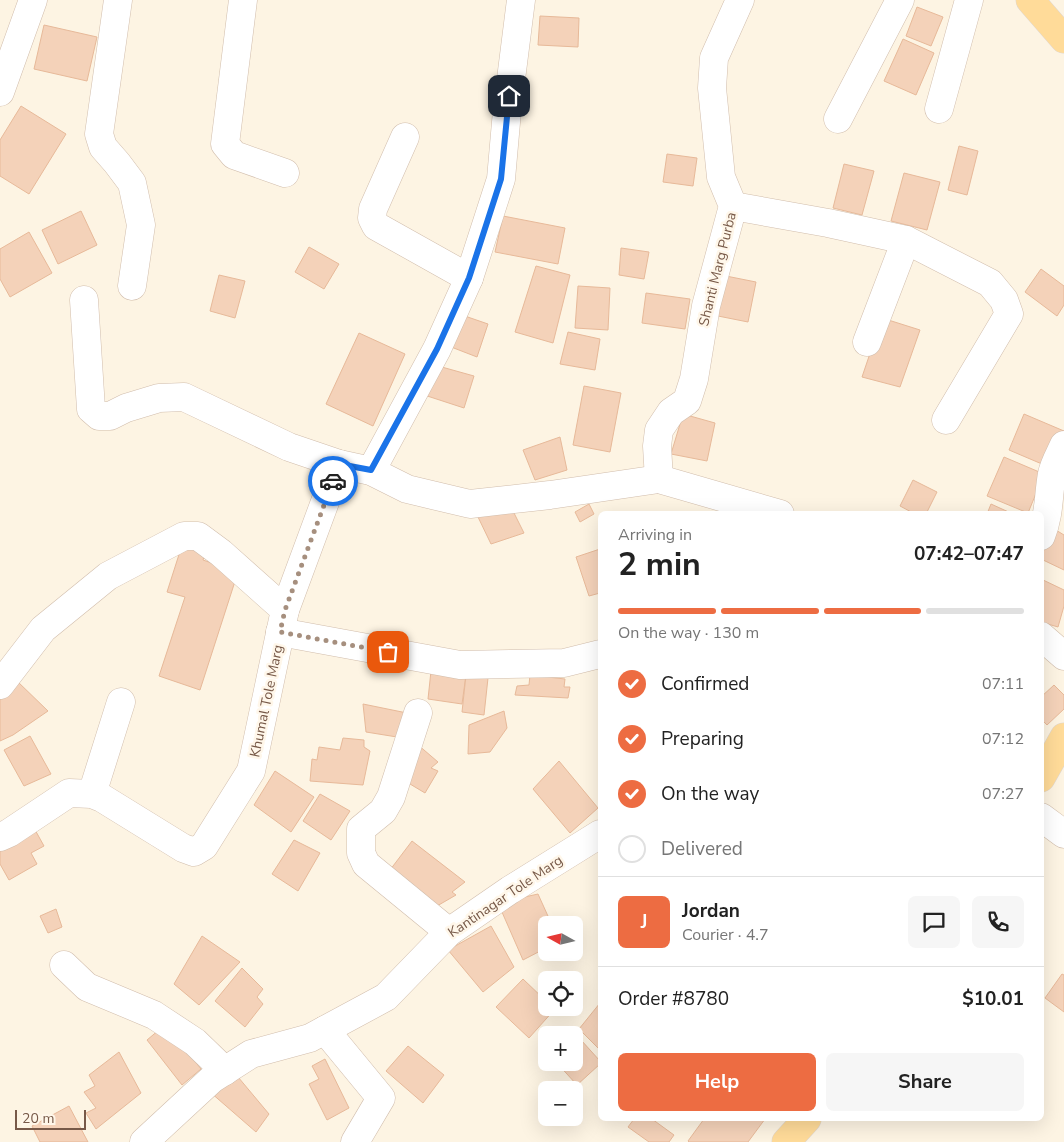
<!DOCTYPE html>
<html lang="en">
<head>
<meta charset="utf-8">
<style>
  body { margin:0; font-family:"Nunito Sans",sans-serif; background:#f6f6f6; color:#222; height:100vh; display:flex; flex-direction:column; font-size:19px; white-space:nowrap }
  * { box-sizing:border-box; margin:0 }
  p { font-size:16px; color:#767676 }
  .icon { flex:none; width:28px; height:28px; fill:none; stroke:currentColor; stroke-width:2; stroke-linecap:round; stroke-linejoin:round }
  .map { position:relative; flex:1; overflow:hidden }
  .sheet { position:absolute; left:598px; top:511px; width:446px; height:610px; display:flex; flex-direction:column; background:#fff; border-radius:8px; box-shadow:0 5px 20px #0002 }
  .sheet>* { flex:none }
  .needle { width:32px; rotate:278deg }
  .fabs { position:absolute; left:538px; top:916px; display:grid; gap:10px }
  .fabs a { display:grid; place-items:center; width:45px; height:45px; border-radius:8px; background:#fff; box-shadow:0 5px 20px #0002; font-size:25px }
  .scale { position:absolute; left:15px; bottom:12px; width:71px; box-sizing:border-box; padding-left:5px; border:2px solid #775948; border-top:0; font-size:14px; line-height:18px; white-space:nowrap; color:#775948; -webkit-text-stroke:4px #fff7ea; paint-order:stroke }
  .pin { position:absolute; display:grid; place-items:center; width:42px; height:42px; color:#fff; margin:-21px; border-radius:10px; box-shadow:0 2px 8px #0006 }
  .courier { position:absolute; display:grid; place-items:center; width:50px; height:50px; margin:-25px; border:4px solid #1a73e8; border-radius:50%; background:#fff; color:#222; box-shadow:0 1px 6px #0007 }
  .head em { font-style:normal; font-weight:700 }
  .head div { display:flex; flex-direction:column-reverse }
  .head { display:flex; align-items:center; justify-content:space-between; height:85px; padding:0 20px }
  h1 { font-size:32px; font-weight:700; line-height:38px }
  .bar { display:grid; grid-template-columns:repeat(4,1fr); gap:8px 5px; align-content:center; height:60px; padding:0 20px }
  .bar i { height:6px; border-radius:4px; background:#e0e0e0 }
  .bar .current { background:#ed6c42 }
  .bar p { grid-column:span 4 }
  .line { display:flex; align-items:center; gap:12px; padding:0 20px; border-top:1px solid #e0e0e0 }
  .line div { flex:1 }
  .round { display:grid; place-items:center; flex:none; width:52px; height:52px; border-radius:8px; background:#f6f6f6 }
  ol { padding:0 20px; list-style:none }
  li { display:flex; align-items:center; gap:15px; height:55px }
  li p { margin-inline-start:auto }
  li .icon { padding:5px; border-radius:50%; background:#ed6c42; color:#fff; stroke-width:4 }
  li:last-child { color:#767676 }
  li i { width:28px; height:28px; border:2px solid #e0e0e0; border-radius:50% }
  .primary-button { display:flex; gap:10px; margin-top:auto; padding:10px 20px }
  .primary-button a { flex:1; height:58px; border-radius:8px; background:#ed6c42; color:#fff; font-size:20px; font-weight:700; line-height:58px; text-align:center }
  .primary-button a+a { background:#f6f6f6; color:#222 }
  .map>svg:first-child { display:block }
  .building { fill:#f4d2b9; stroke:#e7b999 }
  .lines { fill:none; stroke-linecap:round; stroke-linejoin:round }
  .minor-casing { stroke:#d1bdac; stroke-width:29 }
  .major-casing { stroke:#ded7d3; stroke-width:29 }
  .minor { stroke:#fff; stroke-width:28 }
  .major { stroke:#ffdb99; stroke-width:28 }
  .done { stroke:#a68f7e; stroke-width:5; stroke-dasharray:0 9 }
  .route { stroke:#1a73e8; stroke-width:6 }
  .labels { text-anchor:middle; stroke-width:5; stroke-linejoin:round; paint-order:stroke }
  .street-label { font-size:14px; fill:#775948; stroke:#fff7ea }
</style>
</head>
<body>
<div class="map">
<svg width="1064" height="1142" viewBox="0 0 1064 1142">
  <rect width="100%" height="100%" fill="#fdf4e3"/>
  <g class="building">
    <polygon points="917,7 943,17 931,46 906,36"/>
    <polygon points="540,16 579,18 578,47 538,45"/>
    <polygon points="44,25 97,37 87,81 34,69"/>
    <polygon points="903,39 934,53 916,95 884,81"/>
    <polygon points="21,106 66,134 29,194 0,176 0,140"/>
    <polygon points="959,146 978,151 967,195 948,190"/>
    <polygon points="667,154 697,158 693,186 663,182"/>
    <polygon points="844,164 874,171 862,215 833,208"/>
    <polygon points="904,173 940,182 927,230 891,221"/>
    <polygon points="81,211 97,245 58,264 42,230"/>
    <polygon points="503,216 565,228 558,264 495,252"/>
    <polygon points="29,232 52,273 10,297 0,279 0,249"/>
    <polygon points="309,247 339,264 324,289 295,272"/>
    <polygon points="621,248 649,252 644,279 619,275"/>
    <polygon points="536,266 570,275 553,343 515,332"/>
    <polygon points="1041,269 1064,286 1064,305 1057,316 1025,292"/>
    <polygon points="219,275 245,281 235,318 210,311"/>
    <polygon points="721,275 756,282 748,322 713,315"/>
    <polygon points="578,286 610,288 608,330 575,328"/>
    <polygon points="646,293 690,299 685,329 642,323"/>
    <polygon points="459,314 488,324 477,357 446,345"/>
    <polygon points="882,318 920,330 900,387 862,377"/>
    <polygon points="568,332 600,339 595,370 560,364"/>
    <polygon points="359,333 405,354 373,426 326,404"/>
    <polygon points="431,364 474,376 464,408 415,392"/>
    <polygon points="584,386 621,393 610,452 573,445"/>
    <polygon points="683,414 715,423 707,461 671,454"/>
    <polygon points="1024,414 1064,431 1049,467 1009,450"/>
    <polygon points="560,437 567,470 535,480 523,450"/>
    <polygon points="1004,457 1044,474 1028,513 987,496"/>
    <polygon points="913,480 937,492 926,514 915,514 900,506"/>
    <polygon points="589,504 594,514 580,522 575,512"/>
    <polygon points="991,504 1013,514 987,514"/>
    <polygon points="511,507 524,533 491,544 478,517"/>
    <polygon points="1051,527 1064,535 1064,570 1041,559"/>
    <polygon points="183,542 206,550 203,560 238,572 200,690 159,676 185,597 167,592"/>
    <polygon points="600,549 600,593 589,596 576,557"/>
    <polygon points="1041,579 1064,590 1064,606 1058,627 1041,622"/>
    <polygon points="431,671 466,675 462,704 428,699"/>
    <polygon points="466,675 488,678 484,715 462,712"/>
    <polygon points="530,675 565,679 564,687 570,687 568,698 515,695 517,686 529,685"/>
    <polygon points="17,681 48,711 13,735 0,741 0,695"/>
    <polygon points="1054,685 1064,695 1064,709 1047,725 1041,719 1041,697"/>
    <polygon points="363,704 407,713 397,737 366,732"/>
    <polygon points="504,711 507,728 490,752 468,754 469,725"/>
    <polygon points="30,736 51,774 24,786 4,750"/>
    <polygon points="343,738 364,740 364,747 370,751 363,785 310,781 312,759 317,760 319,747 340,750"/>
    <polygon points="417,744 438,762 431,768 438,771 425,793 400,778"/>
    <polygon points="559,761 598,808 570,833 533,789"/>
    <polygon points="275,771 314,797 291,832 254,805"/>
    <polygon points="320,794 350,811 331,840 303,821"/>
    <polygon points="34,828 44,846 31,853 37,864 9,880 0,864 0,848"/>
    <polygon points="294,840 320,853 298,891 272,874"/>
    <polygon points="412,841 465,882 452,892 456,895 437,906 390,870"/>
    <polygon points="538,894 552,925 546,925 546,948 523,960 498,903"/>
    <polygon points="56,909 62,927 48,933 40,916"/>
    <polygon points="491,926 514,967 483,992 448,950"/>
    <polygon points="202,936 240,962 199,1005 174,984"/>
    <polygon points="242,968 263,989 257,997 263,1004 245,1027 215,1001"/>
    <polygon points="1062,974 1064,975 1064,1012 1045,998"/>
    <polygon points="523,979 546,1001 546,1008 555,1009 529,1038 496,1007"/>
    <polygon points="600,1003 600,1050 579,1029"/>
    <polygon points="166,1024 201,1069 182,1085 147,1040"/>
    <polygon points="572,1030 600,1061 600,1064 577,1085 556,1062 574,1062 574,1035 567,1035"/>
    <polygon points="408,1046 444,1075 423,1103 386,1071"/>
    <polygon points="119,1052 141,1093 96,1129 86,1113 96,1108 84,1092 95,1086 89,1075"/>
    <polygon points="325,1059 349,1108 327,1120 309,1084 319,1079 312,1066"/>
    <polygon points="233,1071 269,1114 256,1132 210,1092"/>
    <polygon points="69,1106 88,1142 40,1142 32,1126"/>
    <polygon points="634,1119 652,1119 674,1135 669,1142 649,1142 628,1127"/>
    <polygon points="704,1119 765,1119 748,1142 689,1142 688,1141"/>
  </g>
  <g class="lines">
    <g class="minor-casing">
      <g id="minor">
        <polyline points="118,0 99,134 103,147 117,163 132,183 141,225 132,286"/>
        <polyline points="243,0 225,144 234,155 285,173"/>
        <polyline points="0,92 33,0"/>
        <polyline points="939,109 969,0"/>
        <polyline points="838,119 900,0"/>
        <polyline points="405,137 373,209 372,218 376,226 469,278"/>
        <polyline points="733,206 828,223 906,240 990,283 1004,300 1009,314 946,420"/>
        <polyline points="84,300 91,409 99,416 110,416 126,408 159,398 184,397 289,447 339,464 371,471 407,489 470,504 550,495 659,479 780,514"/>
        <polyline points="867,342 906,240"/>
        <polyline points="371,471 437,349 469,278 501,179 507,111 521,0"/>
        <polyline points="659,479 657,446 659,430 671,412 687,401 694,379 706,306 733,206 721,177 712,88 714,58 740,0"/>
        <path d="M 1041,536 C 1050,513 1048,496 1052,474 C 1054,464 1060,454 1064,445"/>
        <polyline points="285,610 339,464"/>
        <polyline points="280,632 460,665 564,663 600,654"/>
        <polyline points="1041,636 1064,656"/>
        <polyline points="0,685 43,629 108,576 184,536 198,536 221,553 285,610 251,771 204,846 194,852 183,848 102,798 92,794 69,793 9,833 0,837"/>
        <polyline points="418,713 391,797 383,811 361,829 361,853 366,864 449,932"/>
        <polyline points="92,794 121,702"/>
        <polyline points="1041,817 1064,834"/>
        <polyline points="64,965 87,987 154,1015 195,1042 225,1071"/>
        <polyline points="325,1030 381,1098 355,1142"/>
        <polyline points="144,1142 212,1079 251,1054 310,1038 386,997 449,932 510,890 600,834"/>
      </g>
    </g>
    <g class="major-casing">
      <g id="major">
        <polyline points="1030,0 1064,39"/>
        <polyline points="1041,778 1064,737"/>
        <polyline points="786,1142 807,1119"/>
      </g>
    </g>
    <use href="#minor" class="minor"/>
    <use href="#major" class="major"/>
  </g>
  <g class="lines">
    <polyline class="done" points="333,481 285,610 280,632 388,652"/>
    <polyline class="route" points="333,481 339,464 371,470 437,349 469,278 501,179 509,96"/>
  </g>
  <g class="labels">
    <g class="street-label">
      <text transform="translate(717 269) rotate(-76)" y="5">Shanti Marg Purba</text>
      <text transform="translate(266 701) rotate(-78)" y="5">Khumal Tole Marg</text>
      <text transform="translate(505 896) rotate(-34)" y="5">Kantinagar Tole Marg</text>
    </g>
  </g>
</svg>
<div class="fabs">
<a><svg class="needle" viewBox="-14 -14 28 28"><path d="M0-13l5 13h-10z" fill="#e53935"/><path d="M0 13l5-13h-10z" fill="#767676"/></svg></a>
<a><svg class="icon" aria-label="locate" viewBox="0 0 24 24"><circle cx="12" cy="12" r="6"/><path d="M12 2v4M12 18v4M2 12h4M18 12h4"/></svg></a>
<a>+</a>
<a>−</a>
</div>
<div class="scale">20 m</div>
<div class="pin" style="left:388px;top:652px;background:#ea580c"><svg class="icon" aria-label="bag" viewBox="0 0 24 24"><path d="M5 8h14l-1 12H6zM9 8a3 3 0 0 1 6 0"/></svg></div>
<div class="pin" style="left:509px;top:96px;background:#1f2937"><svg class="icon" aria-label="home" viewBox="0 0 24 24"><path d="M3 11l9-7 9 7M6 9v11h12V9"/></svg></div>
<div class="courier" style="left:333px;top:481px"><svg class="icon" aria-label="car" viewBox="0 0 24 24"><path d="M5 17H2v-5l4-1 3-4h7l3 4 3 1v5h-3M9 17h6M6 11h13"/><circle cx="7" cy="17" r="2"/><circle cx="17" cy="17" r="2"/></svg></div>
<section class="sheet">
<div class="head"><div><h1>2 min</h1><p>Arriving in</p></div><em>07:42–07:47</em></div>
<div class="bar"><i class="current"></i><i class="current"></i><i class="current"></i><i></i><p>On the way · 130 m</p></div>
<ol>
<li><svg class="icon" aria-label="check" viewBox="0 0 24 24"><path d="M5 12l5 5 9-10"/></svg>Confirmed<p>07:11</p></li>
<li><svg class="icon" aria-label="check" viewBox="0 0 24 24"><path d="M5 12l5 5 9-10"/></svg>Preparing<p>07:12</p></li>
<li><svg class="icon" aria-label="check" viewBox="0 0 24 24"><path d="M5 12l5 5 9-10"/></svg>On the way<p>07:27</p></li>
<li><i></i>Delivered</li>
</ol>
<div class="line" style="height:90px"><b class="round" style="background:#ed6c42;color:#fff">J</b><div><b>Jordan</b><p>Courier · 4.7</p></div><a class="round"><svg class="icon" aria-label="chat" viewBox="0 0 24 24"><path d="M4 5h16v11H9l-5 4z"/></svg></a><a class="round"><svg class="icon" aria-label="phone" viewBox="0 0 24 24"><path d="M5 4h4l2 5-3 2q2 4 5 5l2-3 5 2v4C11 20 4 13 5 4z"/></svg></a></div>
<div class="line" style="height:65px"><div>Order #8780</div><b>$10.01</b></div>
<div class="primary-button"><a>Help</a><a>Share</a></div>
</section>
</div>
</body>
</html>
